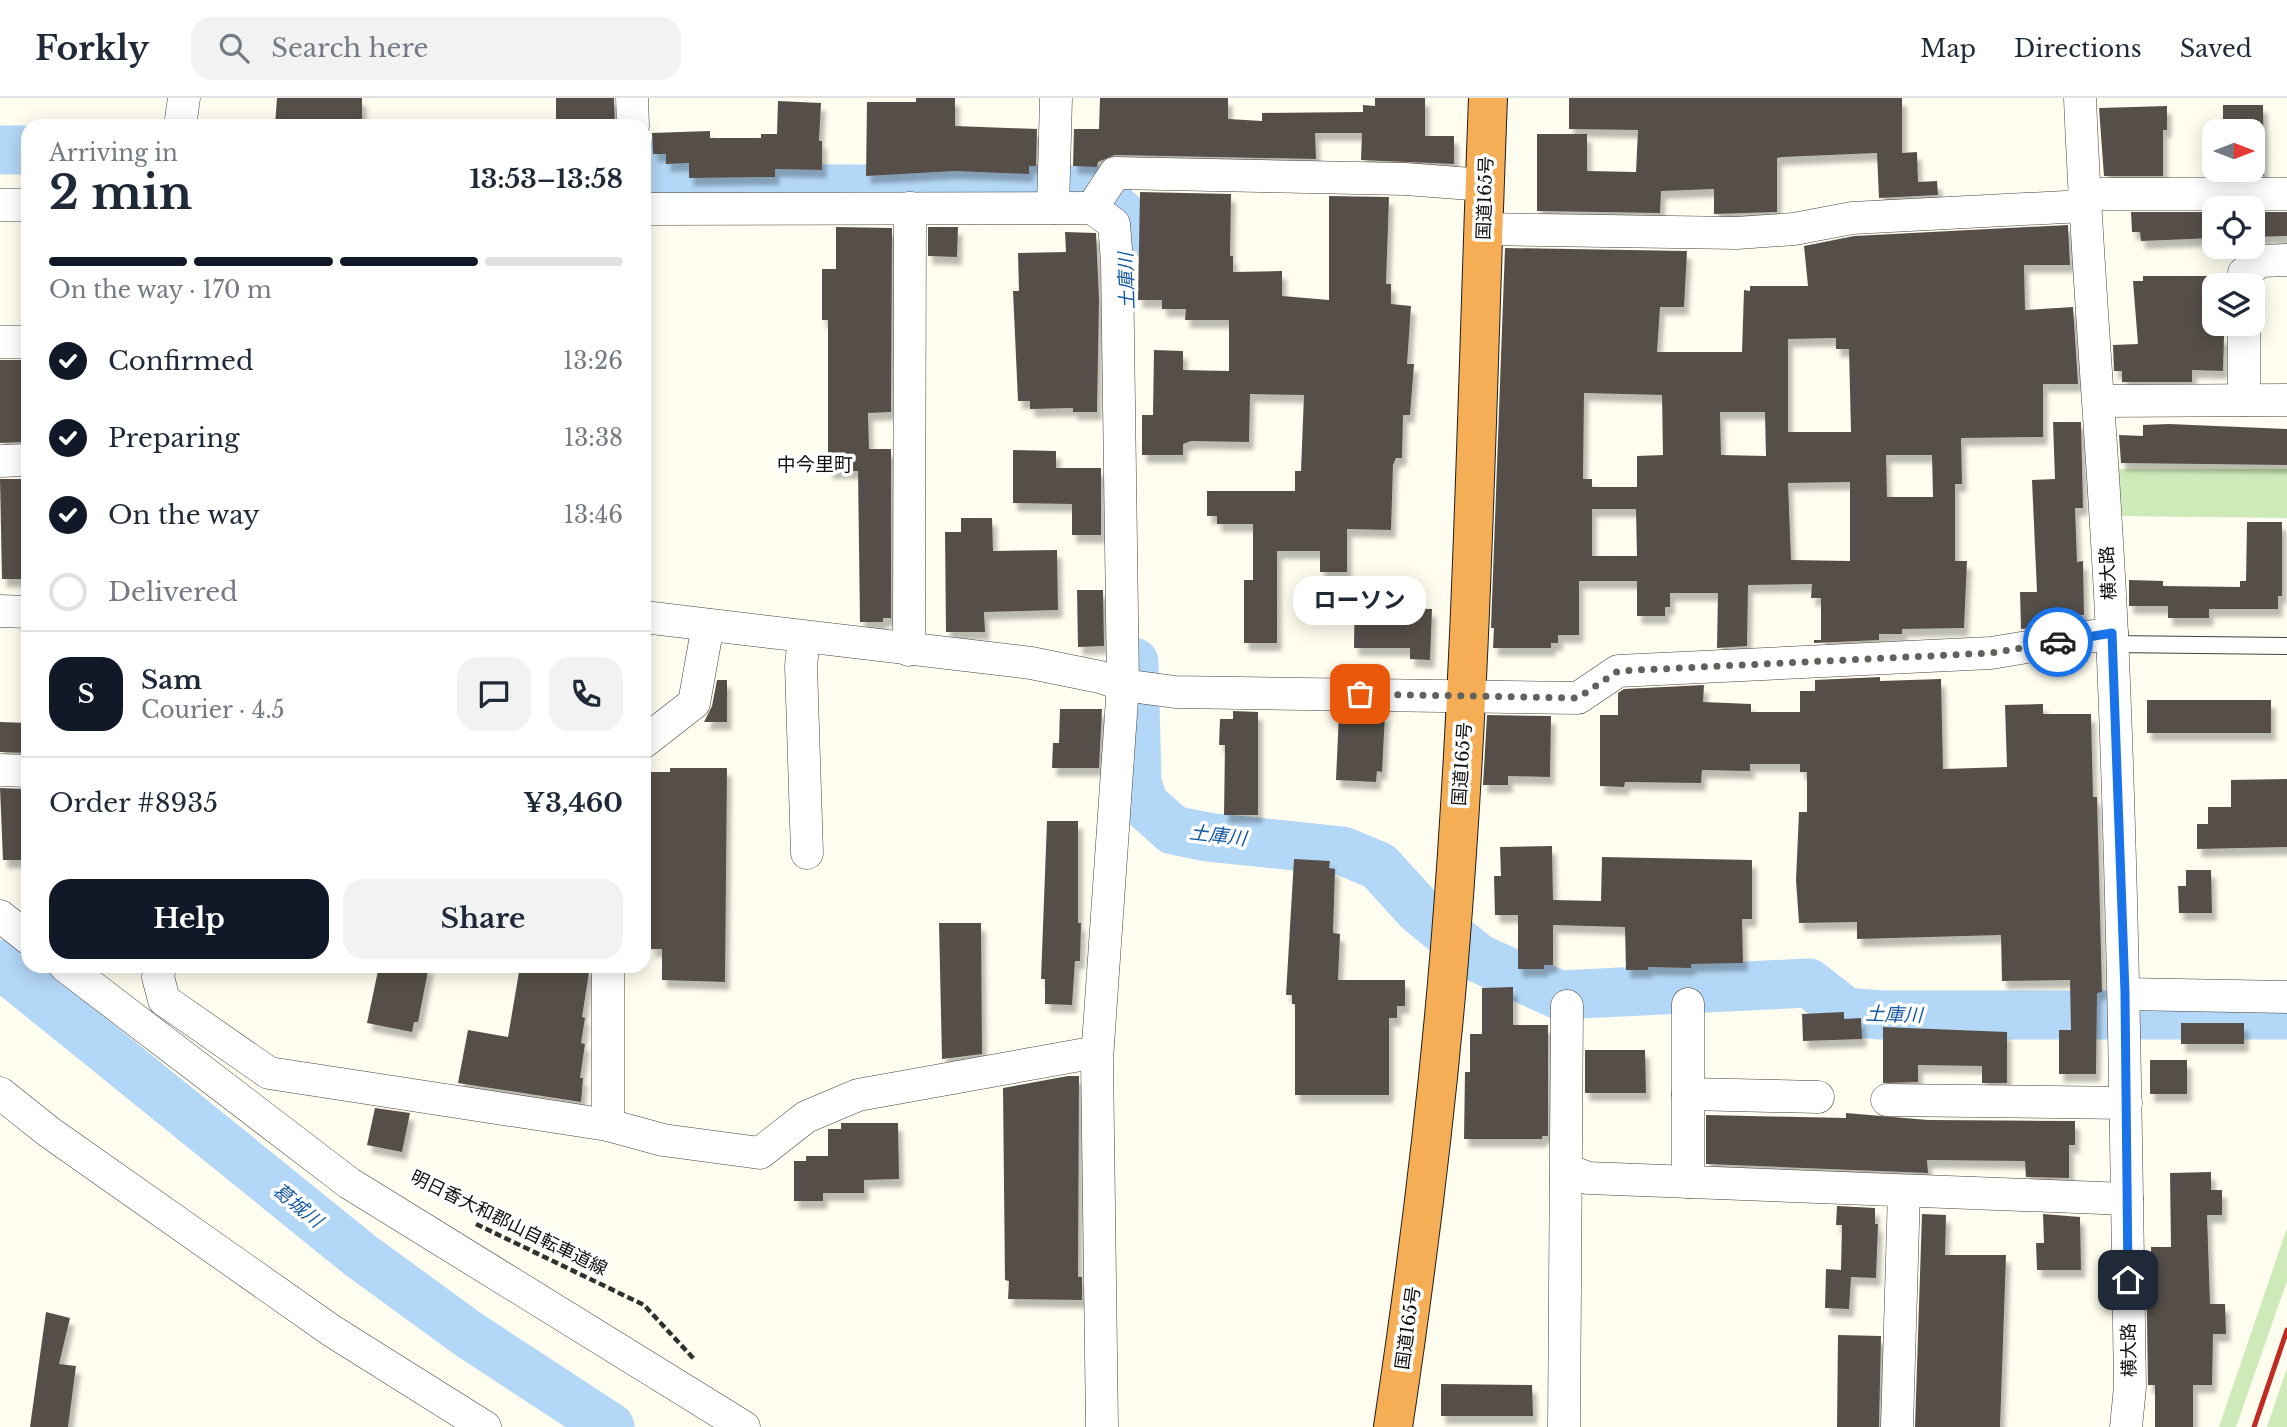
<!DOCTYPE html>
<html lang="en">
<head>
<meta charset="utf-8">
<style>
  body { margin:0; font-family:"Libre Baskerville","Noto Sans JP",serif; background:#f2f2f3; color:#1f2937; height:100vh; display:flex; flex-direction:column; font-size:26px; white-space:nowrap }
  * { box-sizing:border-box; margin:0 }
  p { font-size:23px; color:#747a83 }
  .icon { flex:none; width:38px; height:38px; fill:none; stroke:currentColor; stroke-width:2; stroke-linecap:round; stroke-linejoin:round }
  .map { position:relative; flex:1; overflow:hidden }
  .drawer { position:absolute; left:21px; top:21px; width:630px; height:854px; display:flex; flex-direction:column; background:#fff; border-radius:21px; box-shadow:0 4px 18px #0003 }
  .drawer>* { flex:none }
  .needle { width:46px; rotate:90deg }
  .tools { position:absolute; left:2202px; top:21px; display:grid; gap:14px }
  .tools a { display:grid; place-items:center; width:63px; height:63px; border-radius:14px; background:#fff; box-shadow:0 4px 18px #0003; font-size:35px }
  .pin { position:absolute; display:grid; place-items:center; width:60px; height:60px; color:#fff; margin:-30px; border-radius:14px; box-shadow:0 4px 10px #0006 }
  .courier { position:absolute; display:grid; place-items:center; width:70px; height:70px; margin:-35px; border:5px solid #1a73e8; border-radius:50%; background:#fff; color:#222; box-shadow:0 2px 9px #0007 }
  .bubble { position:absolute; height:49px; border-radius:21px; background:#fff; box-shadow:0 4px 18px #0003; font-size:23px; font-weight:700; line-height:49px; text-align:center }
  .head em { font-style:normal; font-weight:700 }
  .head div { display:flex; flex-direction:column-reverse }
  .head { display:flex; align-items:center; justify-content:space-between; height:119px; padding:0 28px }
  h1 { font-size:46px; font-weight:700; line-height:52px }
  .bar { display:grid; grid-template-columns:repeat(4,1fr); gap:10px 7px; align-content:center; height:84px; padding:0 28px }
  .bar i { height:9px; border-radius:5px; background:#e0e1e3 }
  .bar .current { background:#111827 }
  .bar p { grid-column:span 4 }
  .line { display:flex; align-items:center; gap:18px; padding:0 28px; border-top:2px solid #e0e1e3 }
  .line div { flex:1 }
  .round { display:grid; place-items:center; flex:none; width:74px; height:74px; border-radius:21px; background:#f2f2f3 }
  ol { padding:0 28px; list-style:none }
  li { display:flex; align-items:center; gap:21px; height:77px }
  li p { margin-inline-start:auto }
  li .icon { padding:7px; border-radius:50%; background:#111827; color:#fff; stroke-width:4 }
  li:last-child { color:#747a83 }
  li i { width:38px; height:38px; border:4px solid #e0e1e3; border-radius:50% }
  .primary-button { display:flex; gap:14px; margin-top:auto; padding:14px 28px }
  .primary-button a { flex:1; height:80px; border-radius:21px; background:#111827; color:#fff; font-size:28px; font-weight:700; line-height:80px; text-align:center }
  .primary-button a+a { background:#f2f2f3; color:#1f2937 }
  header { display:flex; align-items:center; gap:42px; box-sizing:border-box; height:98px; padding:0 35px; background:#fff; border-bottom:2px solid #e0e1e3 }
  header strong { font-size:33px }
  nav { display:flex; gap:38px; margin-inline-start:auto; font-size:24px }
  .search { width:490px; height:63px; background:#f2f2f3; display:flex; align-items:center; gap:18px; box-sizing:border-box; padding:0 24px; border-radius:21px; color:#747a83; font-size:26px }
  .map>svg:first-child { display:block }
  .green { fill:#cdeab8 }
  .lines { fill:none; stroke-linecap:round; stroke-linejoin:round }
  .river { stroke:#b3d7f7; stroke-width:49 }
  .building { fill:#57504a; fill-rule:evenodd; filter:url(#shadow) }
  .lane-casing { stroke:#414141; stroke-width:18 }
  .street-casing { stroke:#414141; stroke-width:33 }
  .highway-casing { stroke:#1f1f1f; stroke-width:40 }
  .path { stroke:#303030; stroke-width:4.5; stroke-dasharray:7 3.5; stroke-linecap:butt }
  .lane { stroke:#fff; stroke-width:16 }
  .street { stroke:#fff; stroke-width:32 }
  .highway { stroke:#f6ae56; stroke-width:38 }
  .rail { stroke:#c02b24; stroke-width:5 }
  .done { stroke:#62625d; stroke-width:7; stroke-dasharray:0 12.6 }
  .route { stroke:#1a73e8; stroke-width:9 }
  .labels { text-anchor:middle; stroke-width:7; stroke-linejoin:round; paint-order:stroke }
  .street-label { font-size:18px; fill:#0e0e0e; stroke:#fff }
  .water-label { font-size:19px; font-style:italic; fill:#1558a2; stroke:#fff }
  .neighbourhood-label { font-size:19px; fill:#0e0e0e; stroke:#fff }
</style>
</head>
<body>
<header>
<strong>Forkly</strong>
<div class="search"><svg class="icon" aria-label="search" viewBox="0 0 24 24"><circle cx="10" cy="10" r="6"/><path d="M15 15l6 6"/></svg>Search here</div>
<nav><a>Map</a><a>Directions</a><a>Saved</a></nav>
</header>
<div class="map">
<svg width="2287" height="1329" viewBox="0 0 2287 1329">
  <defs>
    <filter id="shadow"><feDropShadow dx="4.5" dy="8" stdDeviation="2" flood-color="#0004"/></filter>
  </defs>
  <rect width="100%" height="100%" fill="#fffdef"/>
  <g class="green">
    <polygon points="2114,371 2287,371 2287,420 2116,418"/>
    <polygon points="2287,1130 2287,1183 2236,1329 2219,1329"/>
    <polygon points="2287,1270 2287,1329 2267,1329"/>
  </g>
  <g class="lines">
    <g class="river">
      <polyline points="0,52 28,52"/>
      <polyline points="644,66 682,90 1095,92 1121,116 1124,138"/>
      <polyline points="1134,564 1137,685 1144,706 1173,732 1207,739 1343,753 1379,768 1419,812 1478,860 1559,897 1809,885 1846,914 1881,917 2287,917"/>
      <polyline points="0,866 361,1158 468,1236 610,1329"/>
    </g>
  </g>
  <g class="building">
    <polygon points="277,0 362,0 362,22 297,22 297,28 275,27"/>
    <polygon points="556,0 614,0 615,28 556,28"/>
    <polygon points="916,0 955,0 955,28 1037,31 1036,68 1029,68 1029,76 955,73 866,78 867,4 916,4"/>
    <polygon points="1100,0 1228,0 1228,21 1262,23 1262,15 1363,14 1363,7 1375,8 1375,0 1425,0 1425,38 1454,38 1454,66 1361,62 1362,35 1315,35 1316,61 1115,57 1098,64 1097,69 1073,68 1074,31 1099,31"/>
    <polygon points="1569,0 1902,0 1902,55 1917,54 1918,84 1937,83 1938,97 1879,100 1877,55 1782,59 1777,60 1777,114 1714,116 1714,91 1661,93 1660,115 1537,113 1537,36 1587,36 1587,73 1636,74 1638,32 1569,31"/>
    <polygon points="778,3 821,5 819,43 822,43 822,72 775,71 775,79 689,80 689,65 666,66 666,56 653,56 652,35 710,33 710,40 761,40 761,36 777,36"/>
    <polygon points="2223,7 2263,7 2264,78 2223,78 2223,72 2252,72 2252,33 2223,33"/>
    <polygon points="2167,8 2167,32 2163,32 2163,78 2104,78 2099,10"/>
    <polygon points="1140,94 1231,96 1230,158 1233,158 1233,174 1282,173 1282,198 1329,202 1329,98 1389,99 1386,186 1391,186 1391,206 1411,208 1407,266 1414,266 1410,317 1403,317 1402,360 1396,360 1393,367 1391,432 1347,431 1347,474 1320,474 1320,453 1277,453 1277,545 1244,545 1244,482 1253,482 1253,426 1217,426 1217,418 1207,418 1207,393 1295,393 1295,373 1301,373 1304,297 1250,296 1249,344 1191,343 1183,346 1183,357 1142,357 1142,317 1153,317 1154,252 1183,253 1183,272 1229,273 1229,222 1185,222 1186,211 1162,211 1162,202 1138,202"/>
    <polygon points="2131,114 2214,114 2214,140 2141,143 2140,134 2132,134"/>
    <polygon points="2252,114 2287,114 2287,138 2252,139"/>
    <path d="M 2068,127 L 2070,167 L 2024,167 L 2025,212 L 2073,209 L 2078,286 L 2043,286 L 2043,339 L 1961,340 L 1962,386 L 1955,386 L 1955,463 L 1967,463 L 1964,530 L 1902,531 L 1902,536 L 1879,536 L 1879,542 L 1814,545 L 1814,542 L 1821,542 L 1821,500 L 1811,500 L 1812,486 L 1748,487 L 1747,548 L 1717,550 L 1718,495 L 1670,495 L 1670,509 L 1665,509 L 1665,518 L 1637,518 L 1637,483 L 1579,483 L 1579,537 L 1558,537 L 1558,545 L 1551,545 L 1551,550 L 1493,550 L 1494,530 L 1491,530 L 1505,150 L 1687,153 L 1684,209 L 1660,209 L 1657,254 L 1742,254 L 1744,192 L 1750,193 L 1750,188 L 1808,188 L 1804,148 L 1854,138 ZM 1836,240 L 1836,251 L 1849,251 L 1851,334 L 1788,334 L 1788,241 ZM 1584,295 L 1662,297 L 1663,357 L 1637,358 L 1637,389 L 1592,389 L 1592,381 L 1583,381 ZM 1720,314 L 1765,314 L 1766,358 L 1721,357 ZM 1886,357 L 1932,357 L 1933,399 L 1887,399 ZM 1850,384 L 1850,463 L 1791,462 L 1788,385 ZM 1592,411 L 1636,411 L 1637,458 L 1592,458 Z"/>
    <polygon points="836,129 892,130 891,314 868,315 869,351 891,351 891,520 883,520 883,524 860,524 858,373 828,373 828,222 822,222 822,171 836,171"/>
    <polygon points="928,129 958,129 957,159 928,158"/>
    <polygon points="1065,134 1096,135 1099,202 1097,314 1073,314 1073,310 1030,311 1030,303 1018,303 1013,193 1019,193 1018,155 1066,154"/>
    <polygon points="2143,178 2214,178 2214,238 2224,238 2223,273 2192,272 2192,284 2122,284 2122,273 2114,273 2113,247 2138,246 2133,183 2143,183"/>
    <polygon points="0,262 28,262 28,313 24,314 23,344 0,345"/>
    <polygon points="2053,324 2081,324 2083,410 2075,410 2077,464 2083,463 2084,517 2044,519 2044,528 2021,531 2020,494 2037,494 2032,382 2055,381"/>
    <polygon points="2169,326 2287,331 2287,367 2121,365 2119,337 2143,338 2143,327"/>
    <polygon points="1013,352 1056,353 1056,370 1101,370 1101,437 1072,437 1072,406 1013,405"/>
    <polygon points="0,381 22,381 24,481 2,481"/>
    <polygon points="961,420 992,420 993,453 1057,452 1058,512 984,514 985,534 946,534 945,434 961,434"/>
    <polygon points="2247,424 2282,424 2282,498 2278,498 2278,511 2209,511 2209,520 2168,520 2168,508 2129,508 2129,482 2163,483 2163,488 2240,489 2240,483 2246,483"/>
    <polygon points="1355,478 1385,478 1385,510 1432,511 1430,562 1410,561 1410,550 1354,550"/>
    <polygon points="1077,492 1103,492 1104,548 1078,549"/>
    <polygon points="1880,579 1880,583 1941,581 1943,671 2007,669 2005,607 2043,606 2043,616 2091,616 2093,699 2097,699 2102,894 2097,895 2096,976 2059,976 2059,932 2071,932 2070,882 2002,883 2001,837 1857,841 1857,824 1799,825 1796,782 1799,714 1807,714 1807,674 1800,674 1800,666 1750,666 1750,673 1702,672 1701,685 1625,684 1624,689 1600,688 1600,617 1618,617 1618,595 1624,591 1704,587 1703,604 1751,606 1751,614 1800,614 1800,593 1815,593 1815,582"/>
    <polygon points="717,582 727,582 727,624 704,624 712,608"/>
    <rect x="2147" y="602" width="124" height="33"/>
    <polygon points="1060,611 1102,611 1099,670 1052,670 1053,645 1059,645"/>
    <polygon points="1233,613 1258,614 1258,717 1224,717 1225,647 1219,647 1220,621 1233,621"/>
    <polygon points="1339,615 1385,616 1382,674 1377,673 1376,684 1336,682"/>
    <polygon points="1487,617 1551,618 1550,679 1508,678 1508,687 1483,687"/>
    <polygon points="0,624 28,625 28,655 0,654"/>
    <polygon points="670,670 727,670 725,884 662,882 662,851 651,851 651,842 644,842 644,674 670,674"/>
    <polygon points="2287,681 2287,749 2197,751 2197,726 2208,726 2208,709 2231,709 2231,682"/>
    <polygon points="0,690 28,691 28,762 3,762"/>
    <polygon points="1047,723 1078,723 1078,825 1081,825 1080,863 1075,863 1072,907 1045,906 1045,881 1041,881"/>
    <polygon points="1552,748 1553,802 1601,803 1602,759 1752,762 1752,821 1742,821 1743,865 1691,866 1691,870 1648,869 1648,872 1626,872 1625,829 1553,827 1553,867 1544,867 1544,871 1518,871 1518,817 1495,817 1494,778 1501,778 1500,749"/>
    <polygon points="1294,761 1330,763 1329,770 1335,771 1333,835 1340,836 1338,882 1405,882 1405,908 1397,908 1397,920 1389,920 1389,997 1295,997 1295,906 1292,906 1292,897 1286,897"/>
    <polygon points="2186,772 2211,772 2212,815 2179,815 2178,788 2186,788"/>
    <polygon points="939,825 981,825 982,956 942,961"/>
    <polygon points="379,868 429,868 418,924 414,924 412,934 367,925"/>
    <polygon points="520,868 590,868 582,919 585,920 581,945 585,946 580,980 583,980 581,1004 458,985 468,932 508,939"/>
    <polygon points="1513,889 1513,927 1548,927 1548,1038 1542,1038 1542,1041 1464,1041 1465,974 1470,974 1470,936 1482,936 1482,890"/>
    <polygon points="1844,914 1844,921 1861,920 1862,941 1803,943 1802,916"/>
    <rect x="2181" y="925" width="63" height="21"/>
    <polygon points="1883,929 2007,934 2007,985 1982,985 1982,968 1918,967 1918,984 1883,985"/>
    <polygon points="1585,952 1645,952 1646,995 1585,995"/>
    <rect x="2150" y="962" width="37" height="34"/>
    <polygon points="1068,978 1079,978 1078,1179 1082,1179 1082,1202 1008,1201 1009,1183 1005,1182 1003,990"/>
    <polygon points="375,1010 410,1015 402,1054 367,1047"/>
    <polygon points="1846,1015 1928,1022 2075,1023 2075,1047 2069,1047 2069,1080 2026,1079 2025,1063 1927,1062 1928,1075 1706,1066 1706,1017 1846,1020"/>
    <polygon points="841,1025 898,1025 899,1081 864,1082 864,1095 823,1095 823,1103 794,1103 794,1063 806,1063 806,1058 828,1058 828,1031 841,1031"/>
    <polygon points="2211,1074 2211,1092 2222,1092 2222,1117 2207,1117 2210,1206 2225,1206 2226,1236 2213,1236 2212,1287 2193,1287 2193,1329 2155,1329 2155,1287 2148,1287 2146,1154 2151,1154 2151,1149 2171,1149 2170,1075"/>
    <polygon points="1837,1108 1875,1110 1875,1126 1878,1126 1876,1180 1851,1179 1849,1211 1825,1210 1826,1171 1841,1172 1842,1127 1836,1127"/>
    <polygon points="1922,1116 1946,1117 1945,1157 2006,1157 2000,1329 1915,1329"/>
    <polygon points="2043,1116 2080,1119 2081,1172 2037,1172 2036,1145 2044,1145"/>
    <polygon points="46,1214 70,1220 59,1266 76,1268 68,1329 30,1329"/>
    <polygon points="1838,1237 1881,1238 1879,1329 1837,1329"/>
    <polygon points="1441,1286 1532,1287 1533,1318 1441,1318"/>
  </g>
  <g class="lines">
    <g class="lane-casing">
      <polyline id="lane" points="2112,546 2287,548"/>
    </g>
    <g class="street-casing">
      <g id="street">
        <polyline points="632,0 633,28"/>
        <path d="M 2080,0 C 2087,179 2104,358 2112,537 C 2123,788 2126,1038 2130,1289 L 2126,1329"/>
        <polyline points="180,28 184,0"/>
        <polyline points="2084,96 2287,96"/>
        <polyline points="0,107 28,107"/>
        <polyline points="1053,110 1056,0"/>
        <polyline points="1092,110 1115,75 1405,81 1485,87"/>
        <polyline points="644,111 1092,110 1114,126 1117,164 1123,587 1097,961 1102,1329"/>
        <polyline points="1484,131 1737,135 1794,131 1852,120 2084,108"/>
        <polyline points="2244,187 2244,175 2261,163 2287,162"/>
        <polyline points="2244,226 2244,302"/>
        <polyline points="0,244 28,244"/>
        <polyline points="2099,303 2287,302"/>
        <polyline points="0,363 28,362"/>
        <polyline points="0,513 28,514"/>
        <polyline points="644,519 1031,565 1100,579 1123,587 1175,594 1578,600 1618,573 1991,555 2112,535"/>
        <polyline points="804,539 801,568 807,755"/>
        <polyline points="909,552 910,110"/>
        <polyline points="644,644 694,605 708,527"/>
        <polyline points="0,672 28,673"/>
        <polyline points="0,818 28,840"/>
        <polyline points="65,868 349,1085 744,1329"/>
        <polyline points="160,868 158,879 164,902 269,975 608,1027 663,1042 760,1055 806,1019 858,997 1097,954"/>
        <polyline points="2125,896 2287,899"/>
        <polyline points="1688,906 1688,1084"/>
        <polyline points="0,995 49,1034 332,1233 485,1329"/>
        <polyline points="1688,996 1818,999"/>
        <polyline points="1887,1002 2126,1005"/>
        <polyline points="608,1027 608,868"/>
        <polyline points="1567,1072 1588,1080 2127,1101"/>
        <polyline points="1564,1329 1567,908"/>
        <polyline points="1897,1329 1904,1093"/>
      </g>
    </g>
    <g class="highway-casing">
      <path id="highway" d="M 1393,1329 C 1417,1170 1437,1010 1450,850 C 1473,567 1477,283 1488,0"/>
    </g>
    <polyline class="path" points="476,1126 644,1207 694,1261"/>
    <use href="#lane" class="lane"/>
    <use href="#street" class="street"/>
    <use href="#highway" class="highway"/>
    <polyline class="rail" points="2254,1329 2287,1232"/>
  </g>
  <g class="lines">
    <polyline class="done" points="1360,596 1578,600 1618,573 1991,555 2058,544"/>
    <polyline class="route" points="2058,544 2112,535 2125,895 2128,1182"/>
  </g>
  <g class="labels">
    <g class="street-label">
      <text transform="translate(1485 100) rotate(-88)" y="6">国道165号</text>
      <text transform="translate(2108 475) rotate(-93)" y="6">横大路</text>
      <text transform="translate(1462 666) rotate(-86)" y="6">国道165号</text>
      <text transform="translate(509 1125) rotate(26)" y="6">明日香大和郡山自転車道線</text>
      <text transform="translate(1408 1230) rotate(-82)" y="6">国道165号</text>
      <text transform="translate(2129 1252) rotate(-91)" y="6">横大路</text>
    </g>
    <g class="water-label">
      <text transform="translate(1126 183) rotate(-92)" y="7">土庫川</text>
      <text transform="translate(1218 737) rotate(7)" y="7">土庫川</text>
      <text transform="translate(1894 916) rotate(2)" y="7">土庫川</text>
      <text transform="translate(298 1107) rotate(39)" y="7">葛城川</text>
    </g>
    <g class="neighbourhood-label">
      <text x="815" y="373">中今里町</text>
    </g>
  </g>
</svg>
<div class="tools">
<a><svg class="needle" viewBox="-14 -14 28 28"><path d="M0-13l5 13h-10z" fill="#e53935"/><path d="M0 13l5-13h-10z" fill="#747a83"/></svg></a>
<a><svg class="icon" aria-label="locate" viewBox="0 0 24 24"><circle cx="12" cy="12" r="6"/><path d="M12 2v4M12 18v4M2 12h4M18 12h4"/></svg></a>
<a><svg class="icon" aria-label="layers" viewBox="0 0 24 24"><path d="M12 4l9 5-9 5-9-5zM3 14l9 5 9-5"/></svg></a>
</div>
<div class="pin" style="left:1360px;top:596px;background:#ea580c"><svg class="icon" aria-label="bag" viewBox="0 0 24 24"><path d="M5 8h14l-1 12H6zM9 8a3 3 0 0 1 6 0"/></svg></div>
<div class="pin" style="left:2128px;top:1182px;background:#1f2937"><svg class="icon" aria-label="home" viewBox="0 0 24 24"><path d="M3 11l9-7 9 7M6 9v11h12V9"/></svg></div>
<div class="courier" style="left:2058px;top:544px"><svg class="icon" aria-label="car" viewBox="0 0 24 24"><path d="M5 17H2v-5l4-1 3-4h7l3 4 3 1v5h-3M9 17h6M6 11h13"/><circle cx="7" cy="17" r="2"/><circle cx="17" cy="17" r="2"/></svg></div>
<div class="bubble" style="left:1293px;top:478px;width:133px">ローソン</div>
<section class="drawer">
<div class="head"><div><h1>2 min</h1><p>Arriving in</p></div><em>13:53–13:58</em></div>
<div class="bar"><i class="current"></i><i class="current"></i><i class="current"></i><i></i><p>On the way · 170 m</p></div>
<ol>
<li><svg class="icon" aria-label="check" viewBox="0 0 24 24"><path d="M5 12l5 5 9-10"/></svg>Confirmed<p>13:26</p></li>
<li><svg class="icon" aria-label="check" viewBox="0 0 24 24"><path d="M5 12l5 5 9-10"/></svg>Preparing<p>13:38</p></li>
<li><svg class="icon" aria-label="check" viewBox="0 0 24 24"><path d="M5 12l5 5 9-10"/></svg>On the way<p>13:46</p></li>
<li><i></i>Delivered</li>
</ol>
<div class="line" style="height:126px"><b class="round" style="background:#111827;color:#fff">S</b><div><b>Sam</b><p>Courier · 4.5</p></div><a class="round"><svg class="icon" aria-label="chat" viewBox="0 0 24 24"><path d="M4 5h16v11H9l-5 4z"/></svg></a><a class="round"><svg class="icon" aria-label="phone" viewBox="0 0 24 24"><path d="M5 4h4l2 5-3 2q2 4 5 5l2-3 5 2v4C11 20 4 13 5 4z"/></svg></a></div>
<div class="line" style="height:91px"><div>Order #8935</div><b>¥3,460</b></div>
<div class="primary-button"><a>Help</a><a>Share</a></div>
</section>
</div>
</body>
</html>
